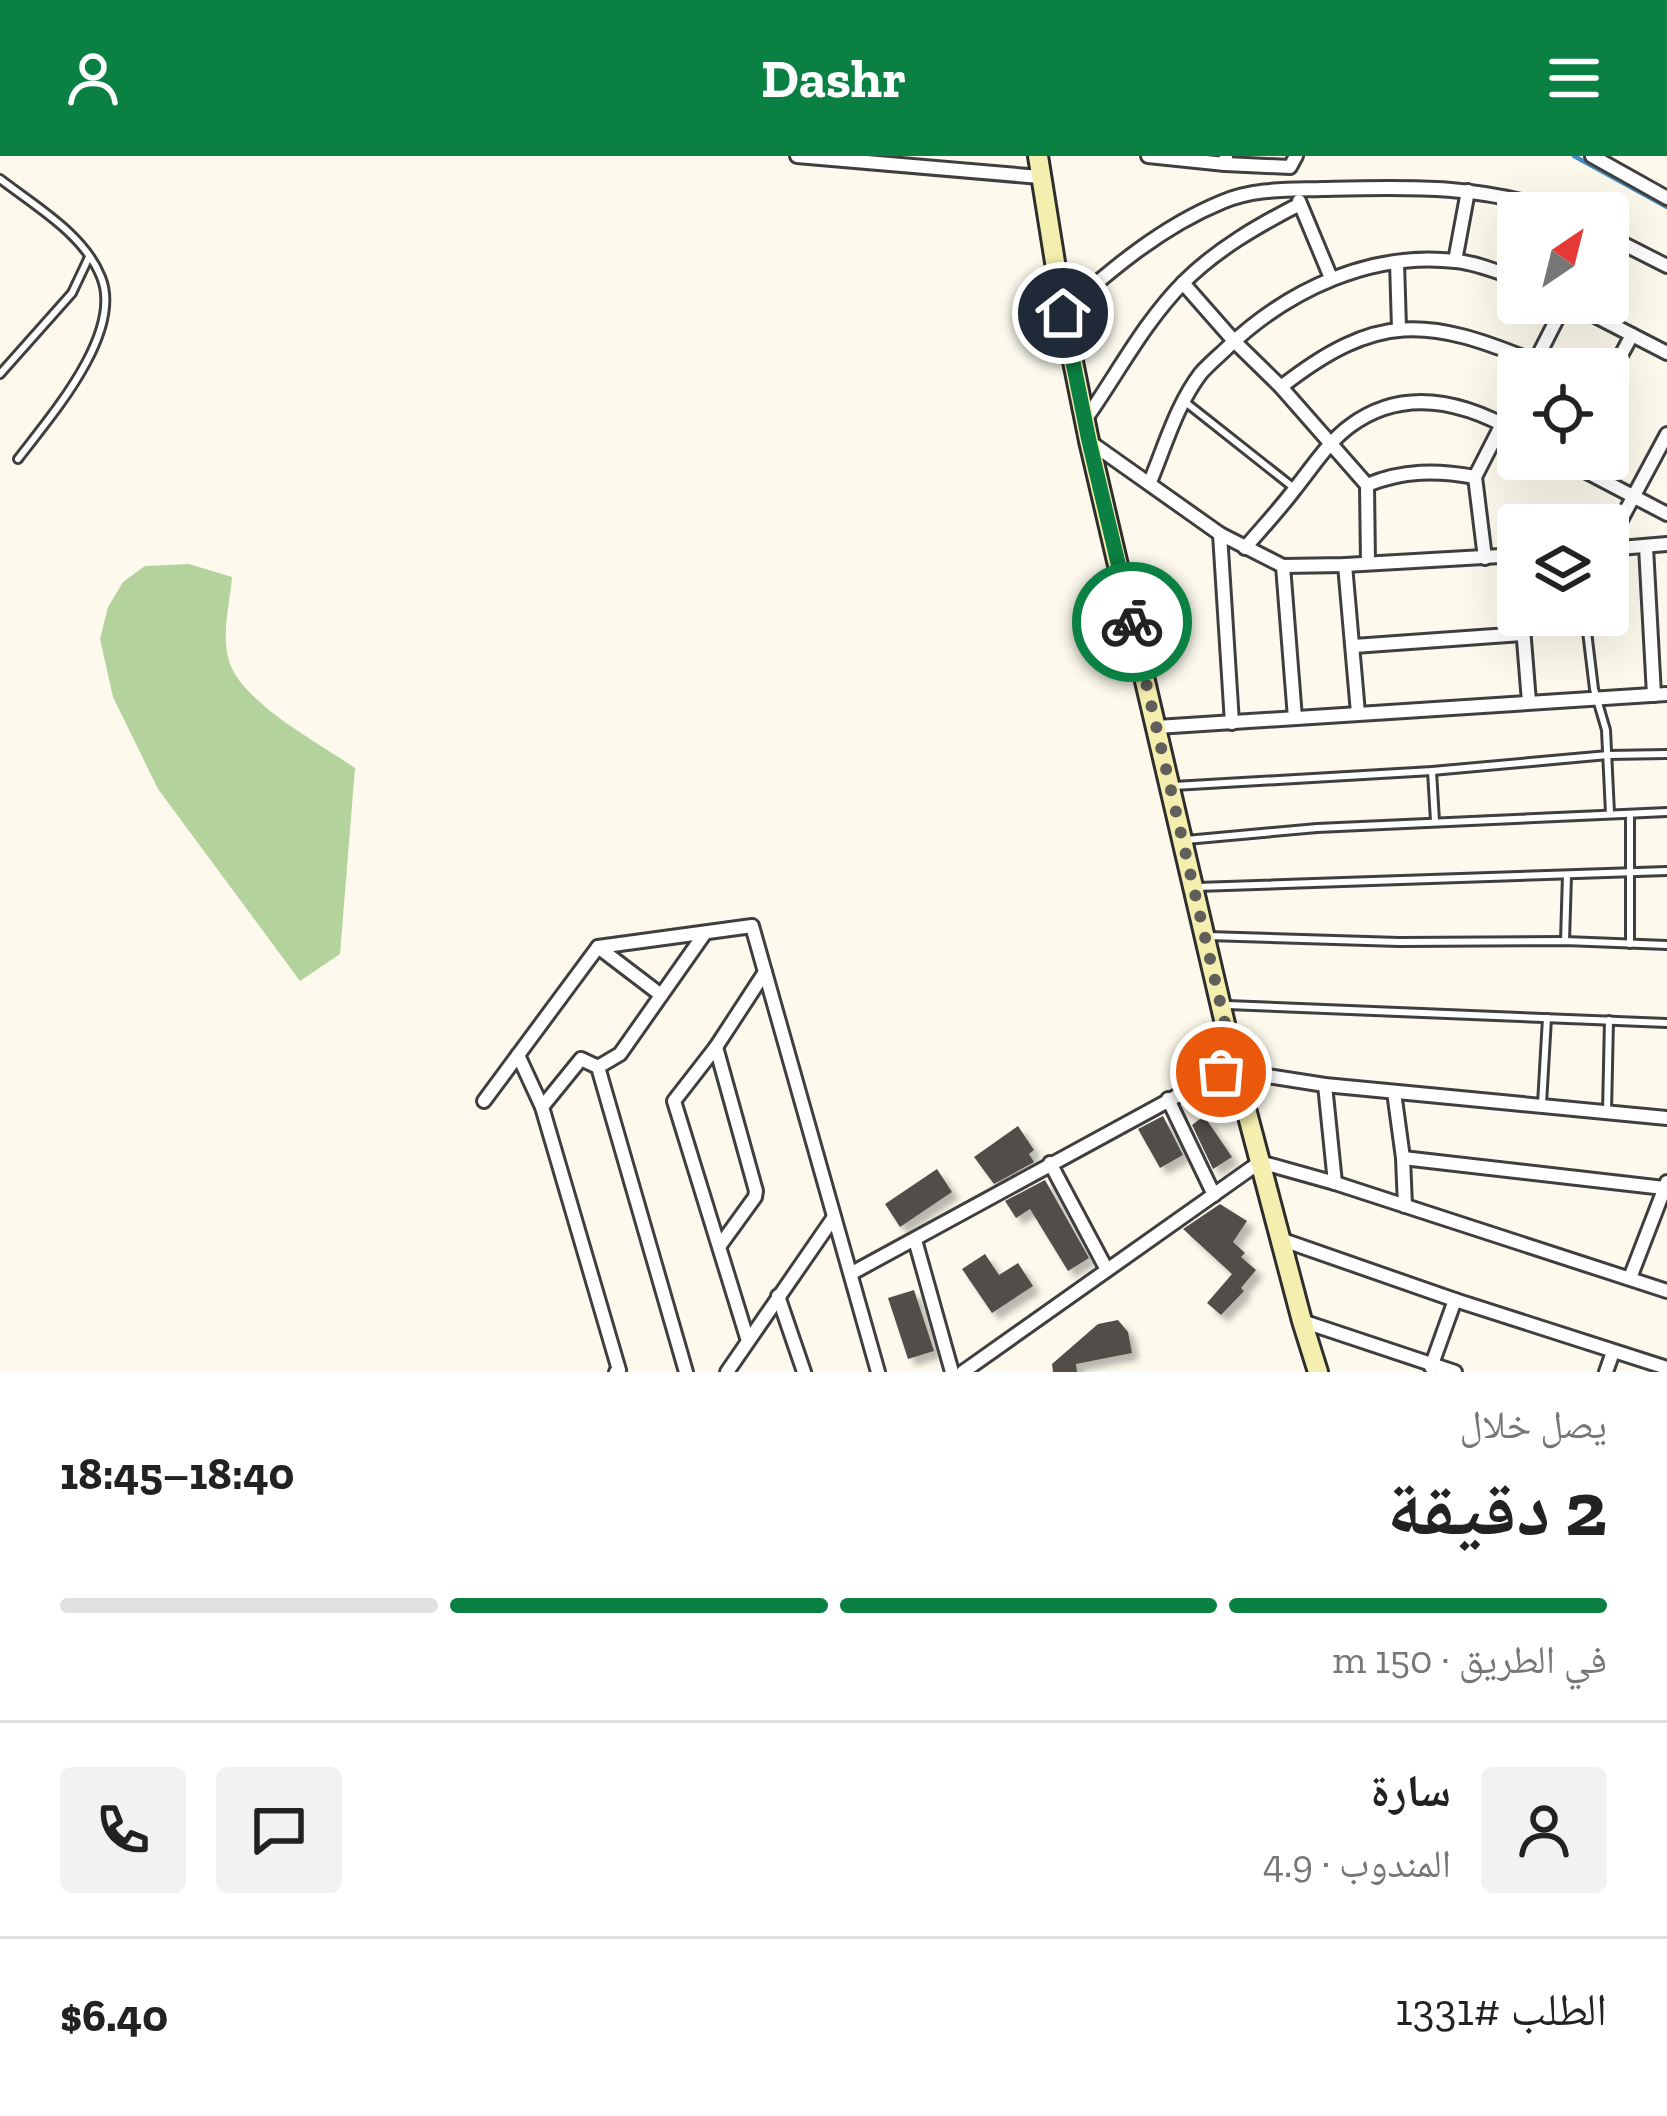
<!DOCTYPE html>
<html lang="ar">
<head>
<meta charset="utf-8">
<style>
  body { margin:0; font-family:"Zilla Slab","Noto Naskh Arabic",serif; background:#f2f2f2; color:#222; direction:rtl; height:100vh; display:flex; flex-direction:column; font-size:45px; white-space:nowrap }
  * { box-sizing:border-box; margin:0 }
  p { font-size:39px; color:#767676 }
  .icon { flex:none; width:66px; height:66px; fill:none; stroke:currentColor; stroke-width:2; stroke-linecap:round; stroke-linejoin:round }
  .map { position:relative; height:1216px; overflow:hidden; direction:ltr }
  .panel { display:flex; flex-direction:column; background:#fff; flex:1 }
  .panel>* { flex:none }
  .needle { width:78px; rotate:35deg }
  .controls { position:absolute; left:1497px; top:36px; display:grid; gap:24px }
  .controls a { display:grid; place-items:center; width:132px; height:132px; border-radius:12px; background:#fff; box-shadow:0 12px 48px #0002; font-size:60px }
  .pin { position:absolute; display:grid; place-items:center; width:102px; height:102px; color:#fff; margin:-51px; border:6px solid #fff; border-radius:50%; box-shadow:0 3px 12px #0007 }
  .courier { position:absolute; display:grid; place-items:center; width:120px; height:120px; margin:-60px; border:9px solid #0b8043; border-radius:50%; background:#fff; color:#222; box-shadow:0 3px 15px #0007 }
  .headline em { font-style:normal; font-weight:700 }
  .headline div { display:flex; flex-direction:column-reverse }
  .headline { display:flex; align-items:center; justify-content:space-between; height:204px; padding:0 60px }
  h1 { font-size:78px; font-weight:700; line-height:90px }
  .bar { display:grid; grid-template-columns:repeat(4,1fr); gap:18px 12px; align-content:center; height:144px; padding:0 60px }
  .bar i { height:15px; border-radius:9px; background:#e0e0e0 }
  .bar .selected { background:#0b8043 }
  .bar p { grid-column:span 4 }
  .line { display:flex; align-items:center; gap:30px; padding:0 60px; border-top:3px solid #e0e0e0 }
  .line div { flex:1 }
  .round { display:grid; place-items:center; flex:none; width:126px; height:126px; border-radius:12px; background:#f2f2f2 }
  header { display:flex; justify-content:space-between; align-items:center; height:156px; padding:0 60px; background:#0b8043; color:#fff; font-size:54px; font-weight:700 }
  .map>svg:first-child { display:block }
  .forest { fill:#b3d29c }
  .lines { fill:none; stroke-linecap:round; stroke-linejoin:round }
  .stream { stroke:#478cbd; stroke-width:4.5 }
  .building { fill:#534d49; filter:url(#shadow) }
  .lane-casing { stroke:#3f3f3f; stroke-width:12 }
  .street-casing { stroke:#3f3f3f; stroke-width:18 }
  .secondary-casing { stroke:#2e2e2e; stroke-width:24 }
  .lane { stroke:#fff; stroke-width:6 }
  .street { stroke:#fff; stroke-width:12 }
  .secondary { stroke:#f5efaf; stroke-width:18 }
  .done { stroke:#605f5b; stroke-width:12; stroke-dasharray:0 21.6 }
  .route { stroke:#0b8043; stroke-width:15 }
</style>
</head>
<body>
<header><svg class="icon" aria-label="menu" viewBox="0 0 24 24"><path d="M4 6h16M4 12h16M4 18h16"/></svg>Dashr<svg class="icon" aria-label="person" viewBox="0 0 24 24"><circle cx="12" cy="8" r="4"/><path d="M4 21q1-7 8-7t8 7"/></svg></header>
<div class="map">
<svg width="1667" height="1216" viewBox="0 0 1667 1216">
  <defs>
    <filter id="shadow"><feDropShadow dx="7" dy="7" stdDeviation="3" flood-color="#0004"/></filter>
  </defs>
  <rect width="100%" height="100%" fill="#fdfaed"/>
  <path class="forest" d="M 189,408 L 232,421 C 230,447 221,479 229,505 C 242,547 319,587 355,612 L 340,798 L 300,825 L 158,633 L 113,541 L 100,483 L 108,451 L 123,426 L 145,410 Z"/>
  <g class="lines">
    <polyline class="stream" points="1574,0 1667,51"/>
  </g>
  <g class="building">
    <polygon points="1163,960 1183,999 1160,1012 1138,973"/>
    <polygon points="1204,960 1232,1001 1213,1013 1192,969"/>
    <polygon points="1018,970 1034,994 1029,998 1034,1006 994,1028 974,1001"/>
    <polygon points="937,1013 952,1036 900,1071 885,1048"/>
    <polygon points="1045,1024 1089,1102 1068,1115 1030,1053 1016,1062 1005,1045"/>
    <polygon points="1220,1048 1247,1065 1233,1086 1245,1097 1241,1101 1256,1114 1241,1132 1244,1135 1221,1159 1207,1147 1232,1118 1183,1073"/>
    <polygon points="985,1098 999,1119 1018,1107 1033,1130 992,1157 962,1113"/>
    <polygon points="914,1134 934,1195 908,1203 888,1142"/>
    <polygon points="1118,1164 1128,1176 1132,1197 1076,1208 1077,1216 1053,1216 1052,1208 1098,1168"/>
  </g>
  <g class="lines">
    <g class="lane-casing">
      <g id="lane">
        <path d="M 0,23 C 35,50 84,78 101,121 C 124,177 50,261 18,303"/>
        <polyline points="0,218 72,137 89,101"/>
        <polyline points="1184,245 1294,332"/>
        <polyline points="1585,459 1594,533 1606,574 1610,657"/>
        <polyline points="1432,615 1435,665"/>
        <polyline points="1174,630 1432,615 1608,599 1667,598"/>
        <polyline points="1186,684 1317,672 1667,656"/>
        <polyline points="1197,731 1667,715"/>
        <polyline points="1208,780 1399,786 1565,785 1667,789"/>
        <polyline points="1565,785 1567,719"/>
        <polyline points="1630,788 1630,659"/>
        <polyline points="1227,849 1667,867"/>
        <polyline points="1542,948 1547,862"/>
        <polyline points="1607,956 1609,864"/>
      </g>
    </g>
    <g class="street-casing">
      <g id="street">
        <polyline points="797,0 1040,21"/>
        <polyline points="1148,0 1225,8 1226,0"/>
        <polyline points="1592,0 1667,42"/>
        <polyline points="1225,8 1290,11 1296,0"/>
        <polyline points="1299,45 1331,122"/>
        <polyline points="1608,80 1667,110"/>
        <polyline points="1455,105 1468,35"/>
        <polyline points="1397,106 1399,172"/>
        <polyline points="1183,127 1234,185 1281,231 1367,329"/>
        <polyline points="1570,147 1667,197"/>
        <path d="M 1063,156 C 1112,113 1161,71 1222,46 C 1255,32 1289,34 1323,33 C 1409,31 1479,28 1562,57"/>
        <polyline points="1533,210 1565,147"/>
        <polyline points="1608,223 1632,179"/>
        <path d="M 1281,231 C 1377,156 1427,161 1535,206"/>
        <path d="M 1085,264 C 1117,219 1144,166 1184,126 C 1217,93 1259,69 1300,48"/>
        <polyline points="1090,286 1220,378 1283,410 1345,409 1518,399"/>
        <polyline points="1562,303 1667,358"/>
        <path d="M 1150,326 C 1165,290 1177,248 1201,217 C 1209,208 1220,199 1228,191 C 1288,134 1371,95 1456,105 C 1477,107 1498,116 1518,123"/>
        <polyline points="1220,378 1232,567"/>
        <polyline points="1608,388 1667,278"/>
        <polyline points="1646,391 1654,539"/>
        <path d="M 1245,392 C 1261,373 1279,354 1294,334 C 1311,313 1328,286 1350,270 C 1404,230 1465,246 1518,277"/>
        <polyline points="1608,393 1667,388"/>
        <polyline points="1485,402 1475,321 1518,237"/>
        <path d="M 1368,407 L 1367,329 C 1403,314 1437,314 1475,321"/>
        <polyline points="1345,409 1358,557"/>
        <polyline points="1283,410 1295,562"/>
        <polyline points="1522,459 1529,546"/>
        <polyline points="1354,490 1522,478"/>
        <polyline points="1157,571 1667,538"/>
        <polyline points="598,791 661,839"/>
        <polyline points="716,891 756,1035 755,1041 721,1088"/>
        <polyline points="518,899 542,951 619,1214 616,1216"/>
        <polyline points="598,911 620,898 705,777"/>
        <polyline points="1325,929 1335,1027"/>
        <polyline points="1394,936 1403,1002 1405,1050"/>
        <polyline points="1168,943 1214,1039"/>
        <polyline points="484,945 598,791 752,770 878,1216"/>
        <polyline points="542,951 581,903 598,911 686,1216"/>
        <polyline points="1403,1002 1664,1032"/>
        <polyline points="1050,1007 1107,1114"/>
        <polyline points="1280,1083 1455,1144 1667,1212"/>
        <polyline points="915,1084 952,1216"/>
        <polyline points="852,1117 1221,916 1236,915 1325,929 1667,962"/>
        <polyline points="1630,1122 1667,1026"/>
        <polyline points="778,1140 804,1216"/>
        <polyline points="1302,1165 1455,1216"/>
        <polyline points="748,1185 674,945 716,891 765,816"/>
        <polyline points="1431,1211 1455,1144"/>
        <polyline points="727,1216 834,1061"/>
        <polyline points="963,1216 1260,1006 1335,1027 1667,1135"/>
        <polyline points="1606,1216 1613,1196"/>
      </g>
    </g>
    <g class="secondary-casing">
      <polyline id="secondary" points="1038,0 1063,156 1089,285 1236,915 1302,1165 1318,1216"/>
    </g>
    <use href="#lane" class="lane"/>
    <use href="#street" class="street"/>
    <use href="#secondary" class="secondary"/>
  </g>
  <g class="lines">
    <polyline class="done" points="1132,466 1236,915 1221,916"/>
    <polyline class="route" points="1063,157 1089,285 1132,466"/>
  </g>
</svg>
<div class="controls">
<a><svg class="needle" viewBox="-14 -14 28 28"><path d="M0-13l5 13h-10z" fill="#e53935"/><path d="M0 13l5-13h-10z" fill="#767676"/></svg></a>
<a><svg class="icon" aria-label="locate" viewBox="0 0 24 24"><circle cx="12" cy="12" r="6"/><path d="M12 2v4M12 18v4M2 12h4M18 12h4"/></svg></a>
<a><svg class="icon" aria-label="layers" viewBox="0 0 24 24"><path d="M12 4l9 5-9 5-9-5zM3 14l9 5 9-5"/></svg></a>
</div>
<div class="pin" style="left:1221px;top:916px;background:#ea580c"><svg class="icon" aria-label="bag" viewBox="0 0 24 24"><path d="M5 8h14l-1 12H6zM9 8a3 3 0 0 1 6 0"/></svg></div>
<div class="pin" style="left:1063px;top:157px;background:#1f2937"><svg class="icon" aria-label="home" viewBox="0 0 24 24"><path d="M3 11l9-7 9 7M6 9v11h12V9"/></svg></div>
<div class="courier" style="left:1132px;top:466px"><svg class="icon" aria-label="bike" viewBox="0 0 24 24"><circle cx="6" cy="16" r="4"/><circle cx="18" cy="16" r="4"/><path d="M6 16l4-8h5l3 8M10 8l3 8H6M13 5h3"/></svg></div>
</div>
<section class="panel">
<div class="headline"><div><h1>2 دقيقة</h1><p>يصل خلال</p></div><em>18:40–18:45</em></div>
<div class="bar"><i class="selected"></i><i class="selected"></i><i class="selected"></i><i></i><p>في الطريق · 150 m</p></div>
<div class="line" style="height:216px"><a class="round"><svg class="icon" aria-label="person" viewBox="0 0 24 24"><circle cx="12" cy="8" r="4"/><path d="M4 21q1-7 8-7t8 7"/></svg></a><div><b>سارة</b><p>المندوب · 4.9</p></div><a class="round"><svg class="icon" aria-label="chat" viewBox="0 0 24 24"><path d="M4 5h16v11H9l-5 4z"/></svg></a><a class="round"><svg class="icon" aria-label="phone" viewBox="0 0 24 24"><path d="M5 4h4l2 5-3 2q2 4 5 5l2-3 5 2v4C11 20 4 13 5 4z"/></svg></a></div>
<div class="line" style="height:156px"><div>الطلب #1331</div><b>$6.40</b></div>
</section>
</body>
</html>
